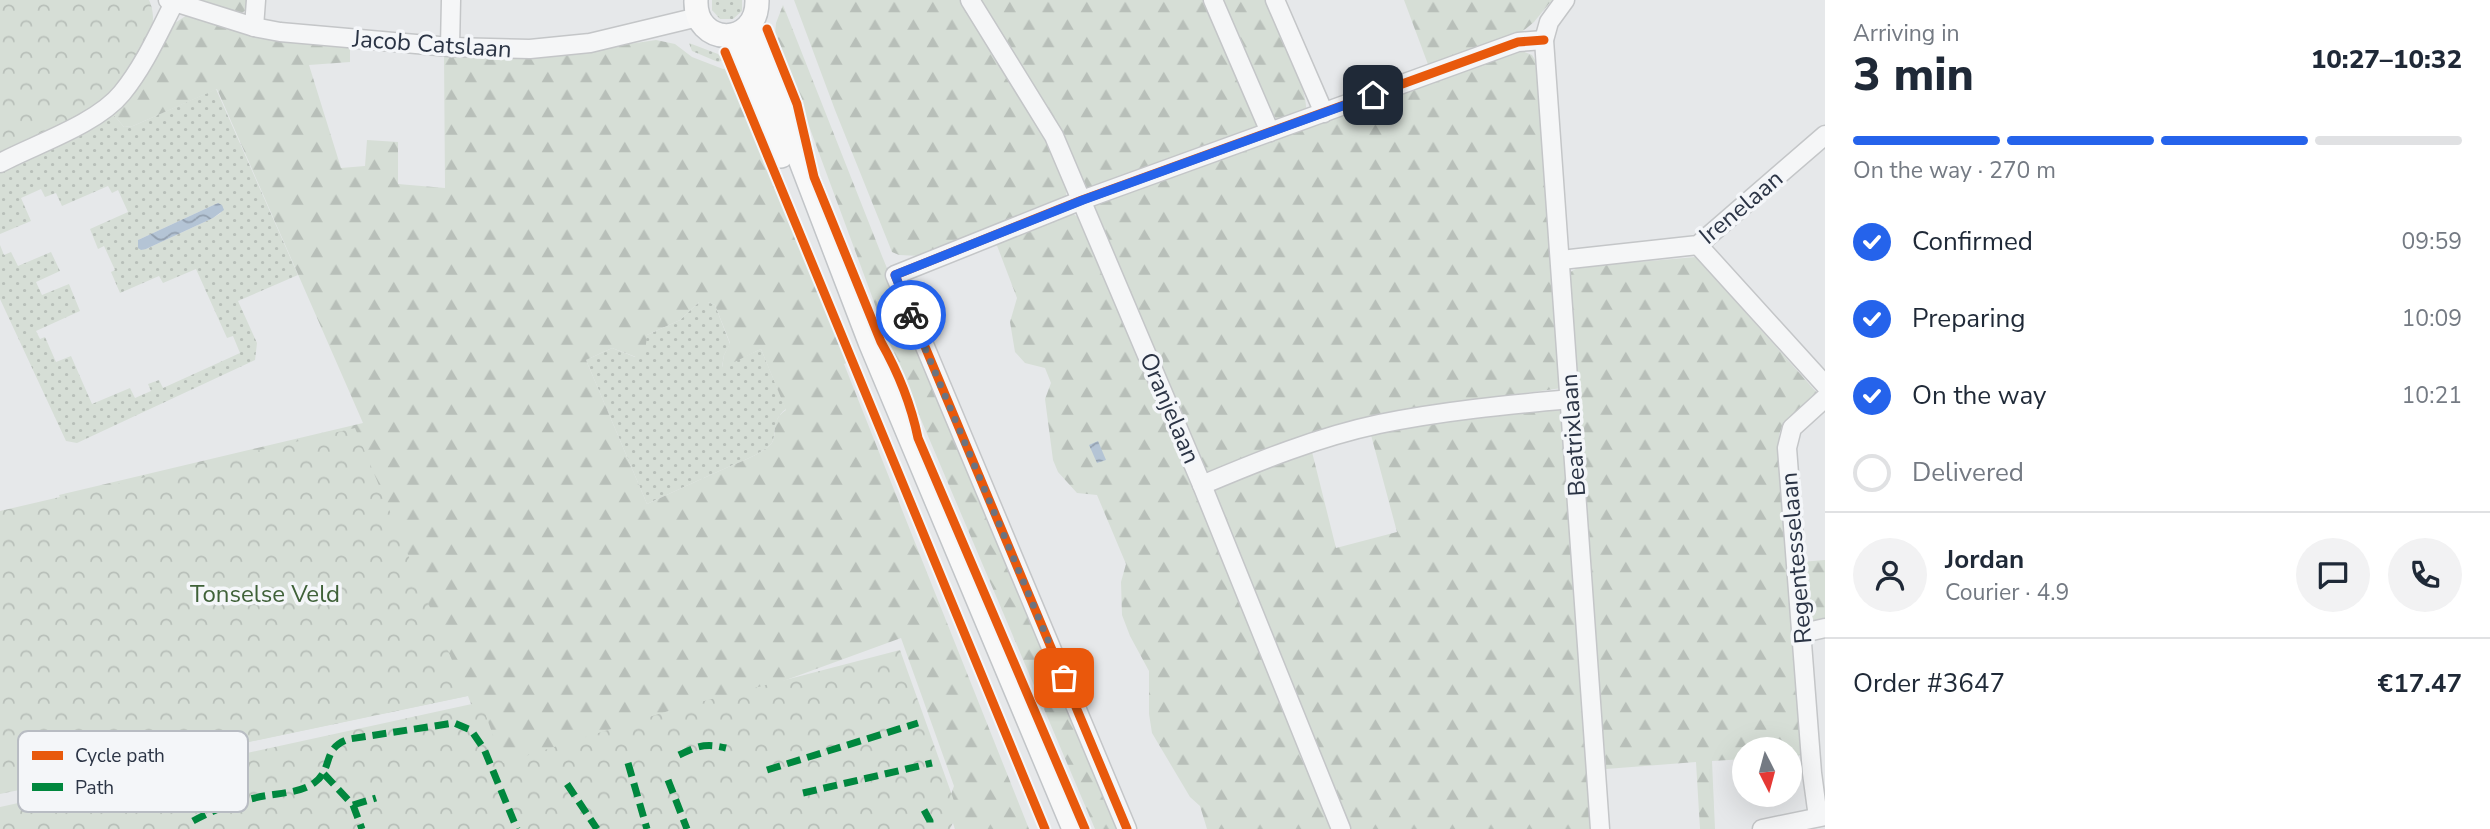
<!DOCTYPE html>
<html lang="en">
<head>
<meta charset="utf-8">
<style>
  body { margin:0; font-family:"Nunito Sans",sans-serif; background:#f2f2f3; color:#1f2937; height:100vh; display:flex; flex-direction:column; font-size:26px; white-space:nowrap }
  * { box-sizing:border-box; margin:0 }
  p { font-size:23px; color:#747a83 }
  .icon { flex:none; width:38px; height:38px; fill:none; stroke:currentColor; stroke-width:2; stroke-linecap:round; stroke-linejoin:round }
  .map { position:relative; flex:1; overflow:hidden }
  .panel { display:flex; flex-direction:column; background:#fff; width:665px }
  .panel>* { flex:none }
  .needle { width:46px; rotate:174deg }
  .buttons { position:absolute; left:1732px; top:737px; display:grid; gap:14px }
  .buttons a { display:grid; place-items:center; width:70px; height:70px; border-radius:50%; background:#fff; box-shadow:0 7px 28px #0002; font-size:35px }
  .pin { position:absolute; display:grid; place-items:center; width:60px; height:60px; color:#fff; margin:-30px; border-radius:14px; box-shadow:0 4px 10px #0006 }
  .courier { position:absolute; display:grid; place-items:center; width:70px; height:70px; margin:-35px; border:5px solid #2563eb; border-radius:50%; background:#fff; color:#222; box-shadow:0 2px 9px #0007 }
  .headline em { font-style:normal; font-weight:800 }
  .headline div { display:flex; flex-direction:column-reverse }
  .headline { display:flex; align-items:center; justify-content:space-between; height:119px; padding:0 28px }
  h1 { font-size:46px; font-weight:800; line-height:52px }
  .bar { display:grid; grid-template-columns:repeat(4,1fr); gap:10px 7px; align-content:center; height:84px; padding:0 28px }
  .bar i { height:9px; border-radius:5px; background:#e0e1e3 }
  .bar .current { background:#2563eb }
  .bar p { grid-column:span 4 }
  .line { display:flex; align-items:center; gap:18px; padding:0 28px; border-top:2px solid #e0e1e3 }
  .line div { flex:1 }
  .round { display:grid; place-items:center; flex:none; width:74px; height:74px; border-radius:37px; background:#f2f2f3 }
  ol { padding:0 28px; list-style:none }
  li { display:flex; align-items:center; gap:21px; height:77px }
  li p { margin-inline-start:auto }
  li .icon { padding:7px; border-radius:50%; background:#2563eb; color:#fff; stroke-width:4 }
  li:last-child { color:#747a83 }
  li i { width:38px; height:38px; border:4px solid #e0e1e3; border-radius:50% }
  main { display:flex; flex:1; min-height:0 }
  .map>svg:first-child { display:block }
  .grass { fill:url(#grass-dots); fill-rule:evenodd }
  .forest { fill:url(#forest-firs); fill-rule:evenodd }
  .park { fill:url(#park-crowns) }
  .water { fill:url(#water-waves) }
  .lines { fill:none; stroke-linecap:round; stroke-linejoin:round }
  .minor-casing { stroke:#c4c6c8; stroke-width:21 }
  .major-casing { stroke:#c2c5c8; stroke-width:26 }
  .minor { stroke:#f5f6f7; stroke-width:18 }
  .major { stroke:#f8f8f8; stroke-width:23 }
  .quiet { stroke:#00873e; stroke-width:7; stroke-dasharray:14 7; stroke-linecap:butt }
  .cycleway-casing { stroke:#f4f6f9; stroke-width:13 }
  .cycleway { stroke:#e8590c; stroke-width:9 }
  .done { stroke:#6c737f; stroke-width:7; stroke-dasharray:0 12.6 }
  .route { stroke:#2563eb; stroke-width:9 }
  .labels { text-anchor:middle; stroke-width:7; stroke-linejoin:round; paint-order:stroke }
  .street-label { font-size:24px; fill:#2b3445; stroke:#f4f6f9 }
  .park-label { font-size:24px; fill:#3f6138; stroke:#f4f6f9 }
  .key { fill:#f4f6f9; stroke:#b8bcc3; stroke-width:2 }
  .key-label { font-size:19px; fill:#2b3445 }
</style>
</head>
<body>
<main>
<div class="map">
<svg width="1825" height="829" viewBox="0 0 1825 829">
  <defs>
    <pattern id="grass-dots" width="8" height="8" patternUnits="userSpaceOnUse" patternTransform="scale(1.75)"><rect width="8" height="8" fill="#d6ded6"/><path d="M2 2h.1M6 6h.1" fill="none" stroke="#b8bfb9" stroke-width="1.8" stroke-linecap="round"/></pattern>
    <pattern id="forest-firs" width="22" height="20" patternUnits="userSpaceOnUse" patternTransform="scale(1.75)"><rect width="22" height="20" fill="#d6ded6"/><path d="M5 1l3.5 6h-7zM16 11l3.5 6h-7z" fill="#b8bfb9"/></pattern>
    <pattern id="park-crowns" width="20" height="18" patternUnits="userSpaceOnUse" patternTransform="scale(1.75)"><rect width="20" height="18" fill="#d6ded6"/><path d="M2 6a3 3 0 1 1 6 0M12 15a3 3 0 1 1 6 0" fill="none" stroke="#b8bfb9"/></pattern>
    <pattern id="water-waves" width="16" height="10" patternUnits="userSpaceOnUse" patternTransform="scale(1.75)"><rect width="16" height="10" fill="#b4c4d5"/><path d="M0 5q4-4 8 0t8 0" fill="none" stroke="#93a0af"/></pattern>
  </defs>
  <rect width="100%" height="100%" fill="#e6e8ea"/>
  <g class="grass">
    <polygon points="712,0 742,0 742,11 733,19 720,19 712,10"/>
    <polygon points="689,43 718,54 724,60 718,62 692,51"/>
    <path d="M 216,89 L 298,275 L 238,301 L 257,343 L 255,360 L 77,443 L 66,441 L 0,299 L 0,245 L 4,255 L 11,252 L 18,266 L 51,252 L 60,271 L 36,282 L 42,295 L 69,284 L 80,311 L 36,331 L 40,339 L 45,337 L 56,362 L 71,356 L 92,404 L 130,388 L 135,398 L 151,391 L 148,384 L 159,380 L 163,388 L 240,353 L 233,336 L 227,338 L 196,269 L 163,283 L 159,276 L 120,293 L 111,272 L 115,270 L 104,246 L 98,249 L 90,229 L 128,212 L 118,190 L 112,193 L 108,186 L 62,206 L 56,193 L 45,197 L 41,189 L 21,198 L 31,221 L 0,234 L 0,168 L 113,114 L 124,127 L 133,126 ZM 218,203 L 221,213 L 213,218 L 146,249 L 138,240 Z"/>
    <path d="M 699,302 L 708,302 L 715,305 L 730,344 L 724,355 L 722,367 L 761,349 L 786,409 C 769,421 779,439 769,446 C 757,456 740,462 726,468 C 699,480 673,492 647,504 L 586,360 L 612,348 L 635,357 L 647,335 L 680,320 Z"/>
  </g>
  <g class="forest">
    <polygon points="196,0 251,0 248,9 240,14"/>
    <path d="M 794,0 L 963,0 L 1059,165 C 1065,178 1070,187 1064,201 L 920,256 L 899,255 L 892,252 L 835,110 Z"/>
    <polygon points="976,0 1206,0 1256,116 1257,125 1254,132 1091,191 1085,187"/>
    <path d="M 1222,0 L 1265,0 C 1276,26 1309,87 1306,112 L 1280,122 L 1268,111 Z"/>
    <polygon points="1404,0 1552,0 1534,22 1518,35 1429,67"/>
    <polygon points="783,5 882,256 1117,829 1095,829 894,356 775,34 776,23"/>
    <path d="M 187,15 L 275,39 L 350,46 L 350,62 L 309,65 L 341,168 L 365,166 L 367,140 L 398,142 L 398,184 L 445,188 L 444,53 L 542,57 L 656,40 L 675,44 L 692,57 L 723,69 L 728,68 L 856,359 L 844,364 L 1029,829 L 955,829 L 947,806 L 954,786 L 901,638 L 742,696 L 497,774 L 468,696 L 173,758 L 89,570 L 59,495 L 363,423 L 217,89 L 133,126 L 124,127 L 113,114 L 172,25 ZM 699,302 L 708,302 L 715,305 L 730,343 L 724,355 L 722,368 L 761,349 L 786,410 C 768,421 780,438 769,446 C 757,456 740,462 726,468 C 699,480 673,492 647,504 L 586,360 L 612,348 L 636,357 L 645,353 L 647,335 L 680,320 Z"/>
    <polygon points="1520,50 1532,55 1537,63 1562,388 1477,400 1265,451 1209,471 1200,472 1091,207"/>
    <polygon points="1073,214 1080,218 1087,232 1319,791 1330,829 1207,829 1200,806 1190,797 1152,733 1149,714 1149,671 1130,636 1122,615 1121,582 1126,564 1097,495 1077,493 1058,472 1053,460 1045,399 1051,383 1045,368 1025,363 1015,352 1010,322 1017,298 996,243"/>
    <polygon points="1696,257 1818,394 1813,401 1783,424 1779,435 1781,501 1803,755 1790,756 1790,749 1745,749 1745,759 1712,761 1715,829 1700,829 1696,762 1606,769 1567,274 1579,267"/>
    <polygon points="1549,407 1562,411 1594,829 1349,829 1210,493 1226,481 1312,452 1336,548 1397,532 1371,435 1411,426"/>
    <polygon points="1825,560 1825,622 1807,621 1801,562"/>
  </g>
  <g class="park">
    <path d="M 0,0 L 149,0 C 169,42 110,101 75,119 C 51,131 25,141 0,152 Z"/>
    <polygon points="355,428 467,696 0,794 0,511"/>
    <polygon points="900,650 958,812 950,829 0,829 0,807 481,702 503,763 681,707"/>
  </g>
  <g class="water">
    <polygon points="218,203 222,205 224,210 213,218 146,249 141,250 138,248 138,240"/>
    <polygon points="1098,441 1106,460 1097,463 1089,445"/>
  </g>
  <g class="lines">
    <g class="minor-casing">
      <g id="minor">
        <polyline points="168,0 254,27 280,32 450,47 530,49 590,43 698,17"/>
        <polyline points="970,0 1054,136 1202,485 1341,829"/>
        <polyline points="1213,0 1270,132"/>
        <polyline points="1275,0 1324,113"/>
        <polyline points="1565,0 1549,22 1544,40 1600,829"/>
        <polyline points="254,27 256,0"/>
        <polyline points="450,47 451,0"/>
        <path d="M 0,163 C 36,144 97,124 122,93 C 144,66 158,34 174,3"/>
        <polyline points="1698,245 1825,385"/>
        <polyline points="1561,260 1698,245 1825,135"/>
        <path d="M 1202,485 C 1259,461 1318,437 1379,424 C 1442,411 1506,405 1570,399"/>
        <polyline points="1803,633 1825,628"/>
        <polyline points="1818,817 1812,773 1787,448 1792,428 1825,398"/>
        <polyline points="1127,829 895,275 1082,200 1518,42 1544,40"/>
        <polyline points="1762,829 1825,816"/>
      </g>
    </g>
    <g class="major-casing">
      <g id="major">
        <path d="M 696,0 C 694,47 758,48 757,0"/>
        <polyline points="749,26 870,342 1074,829"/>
        <polyline points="731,36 781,156"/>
      </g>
    </g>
    <use href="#minor" class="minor"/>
    <use href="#major" class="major"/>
    <g class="quiet">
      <path d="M 679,755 C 698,746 705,743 726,748"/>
      <polyline points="213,757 223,806"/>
      <polyline points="628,763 647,829"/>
      <polyline points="767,770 918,723"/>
      <polyline points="324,774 353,805 362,829"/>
      <polyline points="668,780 687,829"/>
      <polyline points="567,784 597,829"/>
      <polyline points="803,793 932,763"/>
      <polyline points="353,805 376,798"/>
      <polyline points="924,810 930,821 930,829"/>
      <path d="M 193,821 C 213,810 232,803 255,798 C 273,793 299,794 314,783 C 334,769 321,748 349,739 L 454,723 L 471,730 L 484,749 L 517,829"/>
    </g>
    <g class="cycleway-casing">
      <g id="cycleway">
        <path d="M 767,29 L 797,104 L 814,177 L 881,342 C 898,372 911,404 918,438 L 1085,829"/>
        <polyline points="725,52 1045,829"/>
        <polyline points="1127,829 895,275 1082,200 1518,42 1544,40"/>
      </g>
    </g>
    <use href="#cycleway" class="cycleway"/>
  </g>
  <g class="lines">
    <polyline class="done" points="911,315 1064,678"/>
    <polyline class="route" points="911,315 895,275 1083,200 1373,95"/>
  </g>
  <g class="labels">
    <g class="street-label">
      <text transform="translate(432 44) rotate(4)" y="8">Jacob Catslaan</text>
      <text transform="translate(1741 207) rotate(-40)" y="8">Irenelaan</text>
      <text transform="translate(1170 408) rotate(67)" y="8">Oranjelaan</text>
      <text transform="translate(1573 435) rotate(-94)" y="8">Beatrixlaan</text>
      <text transform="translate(1796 558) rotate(-95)" y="8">Regentesselaan</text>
    </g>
    <g class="park-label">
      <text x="265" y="602">Tonselse Veld</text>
    </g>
  </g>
  <rect x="18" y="731" width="230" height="81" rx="10" class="key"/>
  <rect x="32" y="751" width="31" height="9" fill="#e8590c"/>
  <rect x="32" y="783" width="31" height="8" fill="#00873e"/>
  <g class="key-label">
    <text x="75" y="762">Cycle path</text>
    <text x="75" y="794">Path</text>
  </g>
</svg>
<div class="buttons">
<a><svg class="needle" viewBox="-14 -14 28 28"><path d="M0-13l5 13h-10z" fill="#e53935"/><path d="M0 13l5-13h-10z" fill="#747a83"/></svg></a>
</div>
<div class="pin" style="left:1064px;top:678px;background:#ea580c"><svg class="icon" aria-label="bag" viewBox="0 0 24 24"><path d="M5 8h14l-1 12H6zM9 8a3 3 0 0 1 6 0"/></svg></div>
<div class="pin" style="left:1373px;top:95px;background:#1f2937"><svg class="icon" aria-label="home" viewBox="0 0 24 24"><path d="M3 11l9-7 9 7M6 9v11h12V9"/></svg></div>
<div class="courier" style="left:911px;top:315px"><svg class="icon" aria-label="bike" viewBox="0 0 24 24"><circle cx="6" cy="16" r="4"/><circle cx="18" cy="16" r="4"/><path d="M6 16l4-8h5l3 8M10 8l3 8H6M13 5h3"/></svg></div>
</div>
<section class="panel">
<div class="headline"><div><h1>3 min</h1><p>Arriving in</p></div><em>10:27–10:32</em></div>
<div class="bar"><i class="current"></i><i class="current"></i><i class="current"></i><i></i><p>On the way · 270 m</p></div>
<ol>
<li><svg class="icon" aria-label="check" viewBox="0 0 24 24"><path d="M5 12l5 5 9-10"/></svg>Confirmed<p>09:59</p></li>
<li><svg class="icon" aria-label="check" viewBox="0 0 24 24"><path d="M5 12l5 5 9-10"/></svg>Preparing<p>10:09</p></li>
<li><svg class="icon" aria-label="check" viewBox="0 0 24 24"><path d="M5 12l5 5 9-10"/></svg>On the way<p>10:21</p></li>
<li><i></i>Delivered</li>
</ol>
<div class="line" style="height:126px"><a class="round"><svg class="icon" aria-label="person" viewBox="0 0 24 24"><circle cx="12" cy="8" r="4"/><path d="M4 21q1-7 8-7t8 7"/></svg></a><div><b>Jordan</b><p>Courier · 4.9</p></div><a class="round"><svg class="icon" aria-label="chat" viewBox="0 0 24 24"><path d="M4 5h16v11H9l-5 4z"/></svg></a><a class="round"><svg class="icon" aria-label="phone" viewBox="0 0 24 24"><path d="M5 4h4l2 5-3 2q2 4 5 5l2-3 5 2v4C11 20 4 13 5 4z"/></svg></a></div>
<div class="line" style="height:91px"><div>Order #3647</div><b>€17.47</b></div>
</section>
</main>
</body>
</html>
